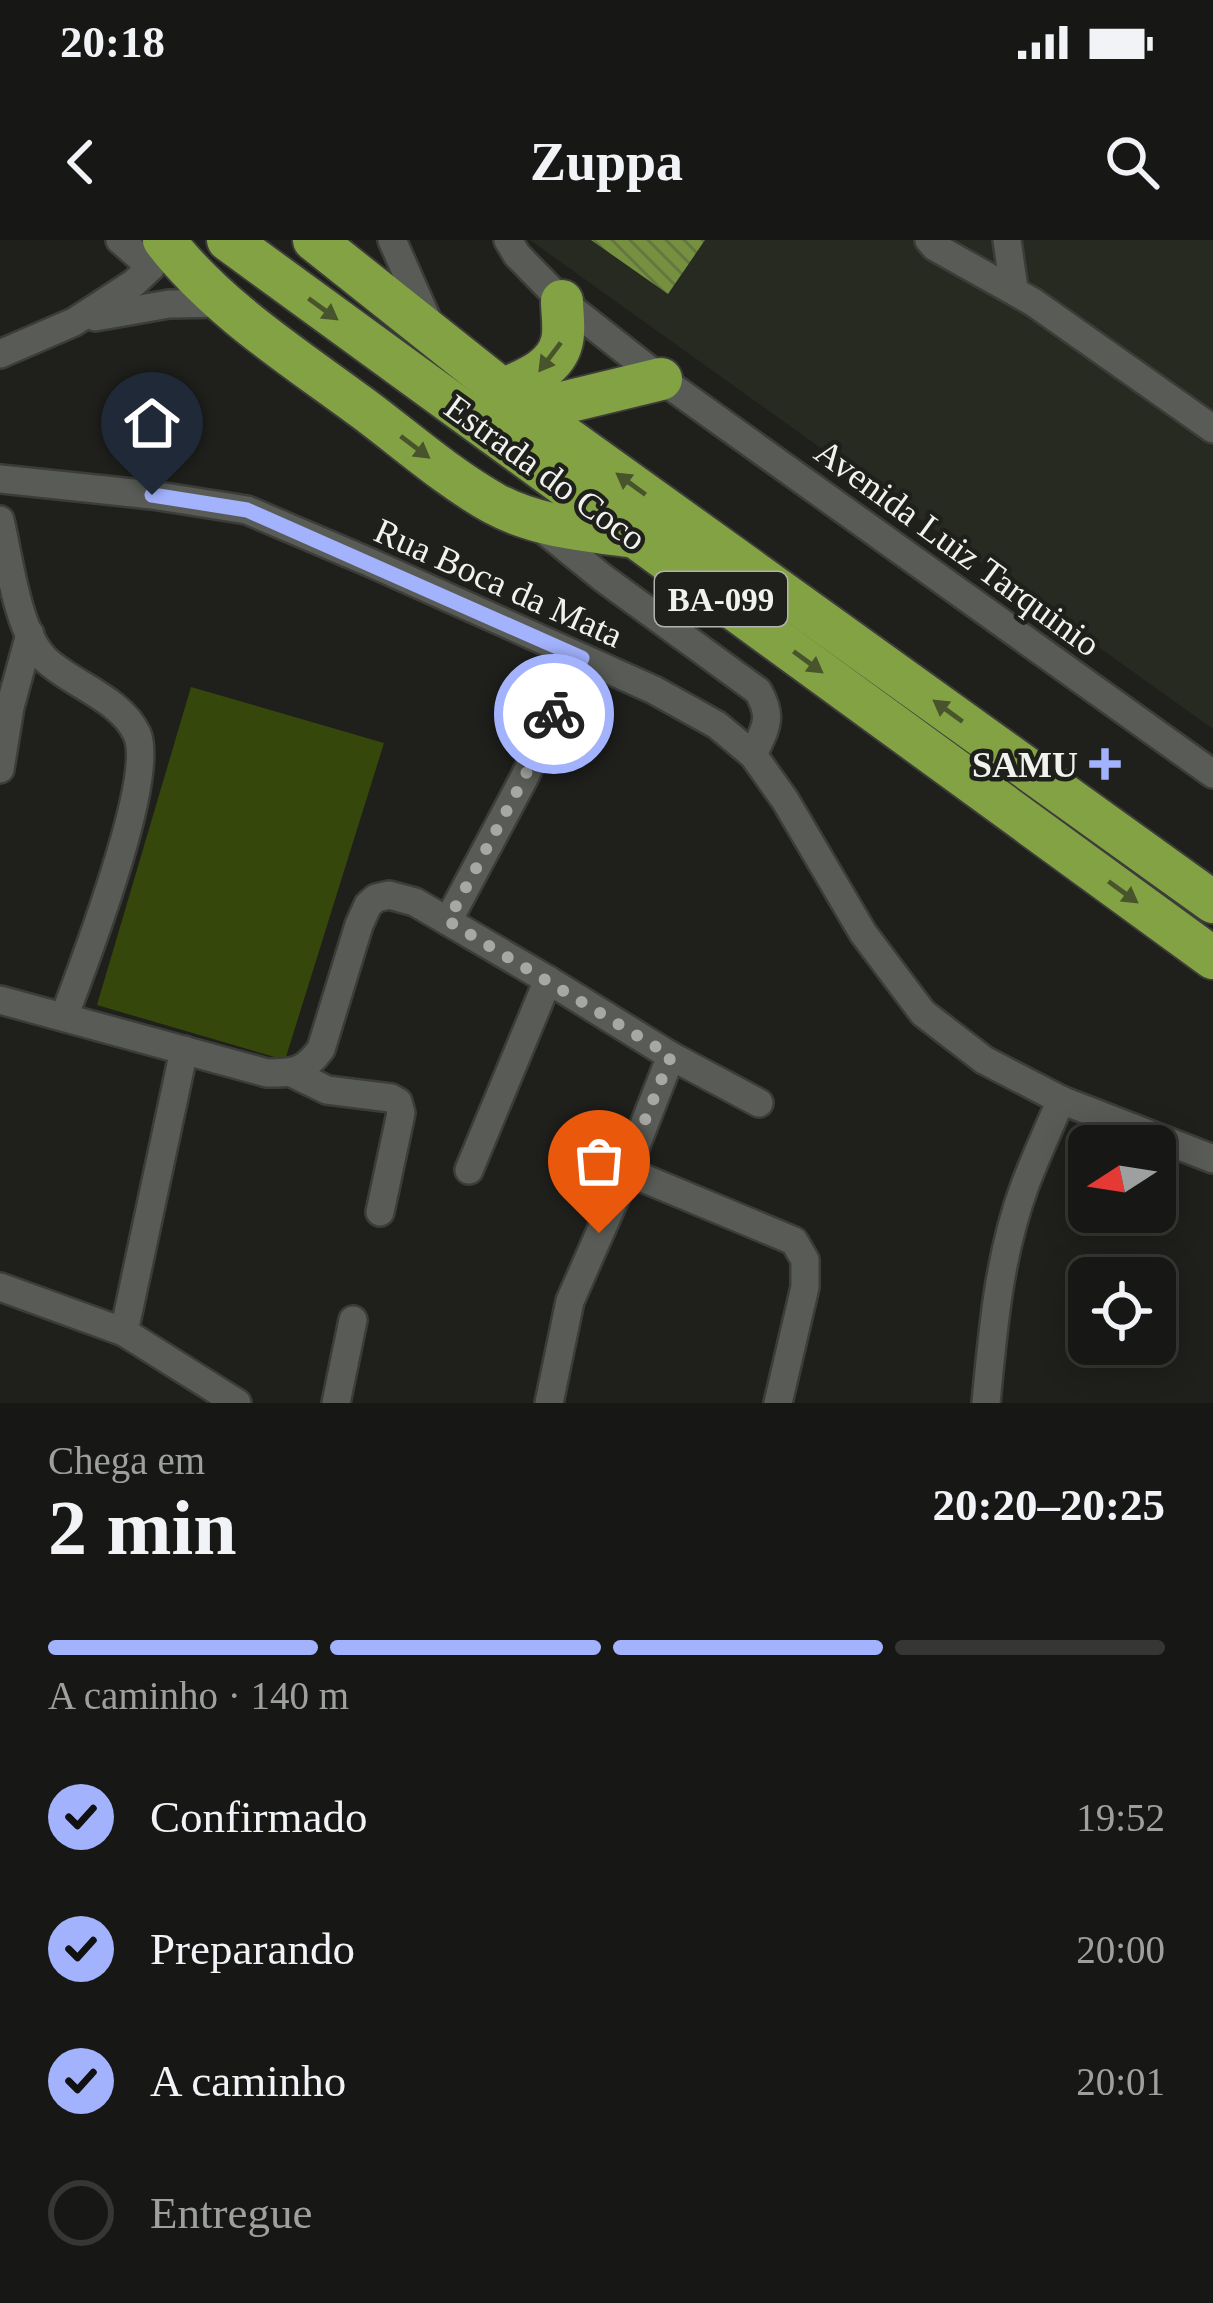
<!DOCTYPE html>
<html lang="pt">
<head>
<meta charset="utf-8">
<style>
  body { margin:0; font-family:Georgia,serif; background:#242522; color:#f1f3f6; height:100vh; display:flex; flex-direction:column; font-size:45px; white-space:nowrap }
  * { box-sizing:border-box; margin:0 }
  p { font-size:39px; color:#9ea0a0 }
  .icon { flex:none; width:66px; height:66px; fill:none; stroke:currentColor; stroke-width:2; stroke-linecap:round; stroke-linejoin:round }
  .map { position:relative; height:1163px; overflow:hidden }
  .drawer { display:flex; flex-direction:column; background:#171815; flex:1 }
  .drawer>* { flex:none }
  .needle { width:78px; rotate:258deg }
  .controls { position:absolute; left:1068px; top:885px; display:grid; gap:24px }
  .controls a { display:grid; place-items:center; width:108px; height:108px; border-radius:18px; background:#171815; box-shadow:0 6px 30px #0003,0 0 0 3px #363734; font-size:60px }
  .pin { position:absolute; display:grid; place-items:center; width:102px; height:102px; color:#fff; margin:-123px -51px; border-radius:50% 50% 50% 0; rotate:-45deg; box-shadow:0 0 12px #0007 }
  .pin .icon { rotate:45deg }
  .courier { position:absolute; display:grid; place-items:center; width:120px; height:120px; margin:-60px; border:9px solid #a3b2fd; border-radius:50%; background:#fff; color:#222; box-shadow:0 3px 15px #0007 }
  .headline em { font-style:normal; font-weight:700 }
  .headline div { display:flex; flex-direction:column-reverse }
  .headline { display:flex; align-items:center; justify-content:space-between; height:204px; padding:0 48px }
  h1 { font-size:78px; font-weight:700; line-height:90px }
  .bar { display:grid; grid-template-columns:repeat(4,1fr); gap:18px 12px; align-content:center; height:144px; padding:0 48px }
  .bar i { height:15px; border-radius:9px; background:#363734 }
  .bar .selected { background:#a3b2fd }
  .bar p { grid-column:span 4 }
  ol { padding:0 48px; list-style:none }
  li { display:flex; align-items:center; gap:36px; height:132px }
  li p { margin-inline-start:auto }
  li .icon { padding:12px; border-radius:50%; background:#a3b2fd; color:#111; stroke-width:4 }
  li:last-child { color:#9ea0a0 }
  li i { width:66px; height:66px; border:6px solid #363734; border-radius:50% }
  .status { display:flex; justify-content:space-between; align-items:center; height:84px; padding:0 60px; background:#171815; direction:ltr }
  .status svg { height:33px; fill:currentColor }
  header { display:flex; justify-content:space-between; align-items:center; height:156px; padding:0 48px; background:#171815; font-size:54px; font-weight:700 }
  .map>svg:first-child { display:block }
  .built { fill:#262a20 }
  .garden { fill:#36470c }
  .building { fill:url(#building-back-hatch) }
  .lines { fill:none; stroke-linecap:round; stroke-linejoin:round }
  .minor-casing { stroke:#3c3d39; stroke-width:32 }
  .highway-casing { stroke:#3c3d39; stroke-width:46 }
  .minor { stroke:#595c56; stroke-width:27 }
  .highway { stroke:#83a243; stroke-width:42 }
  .oneway { fill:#47542c }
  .done { stroke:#a7a8a4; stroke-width:12; stroke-dasharray:0 21.6 }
  .route { stroke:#a3b2fd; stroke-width:15 }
  .poi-dot { fill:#a3b2fd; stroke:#1f201c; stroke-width:4.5 }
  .labels { text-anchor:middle; stroke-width:9; stroke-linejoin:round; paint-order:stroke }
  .shield { fill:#1f201c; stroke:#b1b3af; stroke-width:3 }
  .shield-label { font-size:33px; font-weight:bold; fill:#f0f2ee }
  .street-label { font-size:36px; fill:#f0f2ee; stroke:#1f201c }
  .poi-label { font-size:36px; font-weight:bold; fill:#f0f2ee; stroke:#1f201c; text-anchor:end }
</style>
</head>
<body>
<div class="status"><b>20:18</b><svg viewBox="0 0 49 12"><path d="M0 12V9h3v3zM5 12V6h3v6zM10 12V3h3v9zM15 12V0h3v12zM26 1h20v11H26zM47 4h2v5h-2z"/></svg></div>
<header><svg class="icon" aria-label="back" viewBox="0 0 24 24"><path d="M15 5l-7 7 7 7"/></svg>Zuppa<svg class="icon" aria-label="search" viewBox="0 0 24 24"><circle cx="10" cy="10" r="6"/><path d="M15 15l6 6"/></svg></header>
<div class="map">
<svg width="1213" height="1163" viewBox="0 0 1213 1163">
  <defs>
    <pattern id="building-back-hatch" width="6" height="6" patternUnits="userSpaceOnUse" patternTransform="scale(3)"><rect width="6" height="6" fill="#75903e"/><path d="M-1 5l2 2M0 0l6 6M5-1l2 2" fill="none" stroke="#657741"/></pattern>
  </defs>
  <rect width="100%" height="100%" fill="#1f201c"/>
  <polygon class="built" points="530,0 1213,0 1213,489"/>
  <polygon class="garden" points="191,447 384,503 285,820 97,765"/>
  <polygon class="building" points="591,0 705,0 668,54"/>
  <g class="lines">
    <g class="minor-casing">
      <g id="minor">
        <polyline points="120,0 151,27"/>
        <polyline points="392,0 430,86"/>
        <polyline points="508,0 517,15 562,61 661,139 1213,534"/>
        <polyline points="929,0 935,7 1033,62 1213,189"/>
        <polyline points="1007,0 1014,49"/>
        <polyline points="95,77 169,64 223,63"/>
        <polyline points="0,114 74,82 134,43 151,27 157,14 159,0"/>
        <polyline points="0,239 152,255 247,270 369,322 654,450 717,485 753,515 785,560 863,693 923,773 984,820 1061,860 1213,919"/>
        <path d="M 0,280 C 9,318 17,391 45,419 C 72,445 120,458 137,494 C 156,538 83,726 64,777"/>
        <path d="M 539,286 L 603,338 L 758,451 C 774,479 765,488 753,515"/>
        <polyline points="0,529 10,467 30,394"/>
        <polyline points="448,681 523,540 582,418"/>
        <path d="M 0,760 L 267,833 C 295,833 304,832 321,809 L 359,685 L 368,665 L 376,658 L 389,655 L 415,662 L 548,740 L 671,816 L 759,863"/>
        <polyline points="292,833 327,850 391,858 398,862 401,873 380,972"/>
        <polyline points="469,930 548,740"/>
        <polyline points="626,931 794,1001 805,1020 805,1047 778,1163"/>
        <polyline points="0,1047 124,1092 237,1163"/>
        <polyline points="124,1092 184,810"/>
        <polyline points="336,1163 353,1080"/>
        <polyline points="549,1163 570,1061 617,954 671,816"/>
        <path d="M 986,1163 C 993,1089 999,1015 1025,945 C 1036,916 1049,888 1061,860"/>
      </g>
    </g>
    <g class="highway-casing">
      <g id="highway">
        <path d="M 164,0 C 218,70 297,119 368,172 C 409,203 450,239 495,264 C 536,286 583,290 628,296"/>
        <polyline points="228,0 1213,718"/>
        <polyline points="314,0 529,171 1213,662"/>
        <path d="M 502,150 C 525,140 556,129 562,101 C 565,89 562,73 562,61"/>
        <polyline points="529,171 661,139"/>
      </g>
    </g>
    <use href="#minor" class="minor"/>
    <use href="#highway" class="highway"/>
  </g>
  <defs><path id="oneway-solid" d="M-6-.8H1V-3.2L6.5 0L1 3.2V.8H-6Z" transform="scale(3)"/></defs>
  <g class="oneway">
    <use href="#oneway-solid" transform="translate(323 69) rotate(36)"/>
    <use href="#oneway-solid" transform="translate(550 117) rotate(127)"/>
    <use href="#oneway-solid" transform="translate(415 207) rotate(37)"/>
    <use href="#oneway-solid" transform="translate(631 244) rotate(-144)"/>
    <use href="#oneway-solid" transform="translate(808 422) rotate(36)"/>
    <use href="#oneway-solid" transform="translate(948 471) rotate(-144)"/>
    <use href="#oneway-solid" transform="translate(1123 652) rotate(36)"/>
  </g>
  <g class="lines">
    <polyline class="done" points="554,474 523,540 448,681 671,816 599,993"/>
    <polyline class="route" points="152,255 247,270 582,418 554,474"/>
  </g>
  <path class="poi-dot" d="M1099 506h12v12h12v12h-12v12h-12v-12h-12v-12h12z"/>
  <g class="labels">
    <rect class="shield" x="655" y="332" width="132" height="54" rx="9"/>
    <g class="shield-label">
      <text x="721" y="371">BA-099</text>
    </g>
    <g class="street-label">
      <text transform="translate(546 232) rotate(36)" y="13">Estrada do Coco</text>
      <text transform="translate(958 307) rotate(36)" y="13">Avenida Luiz Tarquinio</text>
      <text transform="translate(499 342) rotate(24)" y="13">Rua Boca da Mata</text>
    </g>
    <g class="poi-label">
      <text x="1078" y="537">SAMU</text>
    </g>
  </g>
</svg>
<div class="controls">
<a><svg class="needle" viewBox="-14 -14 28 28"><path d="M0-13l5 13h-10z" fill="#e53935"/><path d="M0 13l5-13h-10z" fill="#9ea0a0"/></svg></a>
<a><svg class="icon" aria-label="locate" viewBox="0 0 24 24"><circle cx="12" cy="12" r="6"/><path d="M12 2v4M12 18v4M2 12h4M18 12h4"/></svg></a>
</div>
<div class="pin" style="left:599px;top:993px;background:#ea580c"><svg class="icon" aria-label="bag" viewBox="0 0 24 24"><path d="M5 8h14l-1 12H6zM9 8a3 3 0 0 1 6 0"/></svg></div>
<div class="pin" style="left:152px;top:255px;background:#1f2937"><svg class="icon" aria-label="home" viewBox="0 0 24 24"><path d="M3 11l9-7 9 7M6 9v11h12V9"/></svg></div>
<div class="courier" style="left:554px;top:474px"><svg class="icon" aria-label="bike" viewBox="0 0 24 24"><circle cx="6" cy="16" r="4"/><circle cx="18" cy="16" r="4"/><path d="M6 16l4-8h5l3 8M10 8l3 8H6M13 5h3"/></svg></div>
</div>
<section class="drawer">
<div class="headline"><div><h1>2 min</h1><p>Chega em</p></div><em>20:20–20:25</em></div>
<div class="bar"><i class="selected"></i><i class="selected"></i><i class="selected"></i><i></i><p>A caminho · 140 m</p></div>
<ol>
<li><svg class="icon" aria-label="check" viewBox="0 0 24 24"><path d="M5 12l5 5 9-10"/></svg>Confirmado<p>19:52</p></li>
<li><svg class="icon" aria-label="check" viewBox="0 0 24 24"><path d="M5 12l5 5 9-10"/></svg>Preparando<p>20:00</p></li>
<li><svg class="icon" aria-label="check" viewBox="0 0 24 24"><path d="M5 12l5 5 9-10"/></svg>A caminho<p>20:01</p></li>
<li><i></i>Entregue</li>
</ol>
</section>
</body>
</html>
